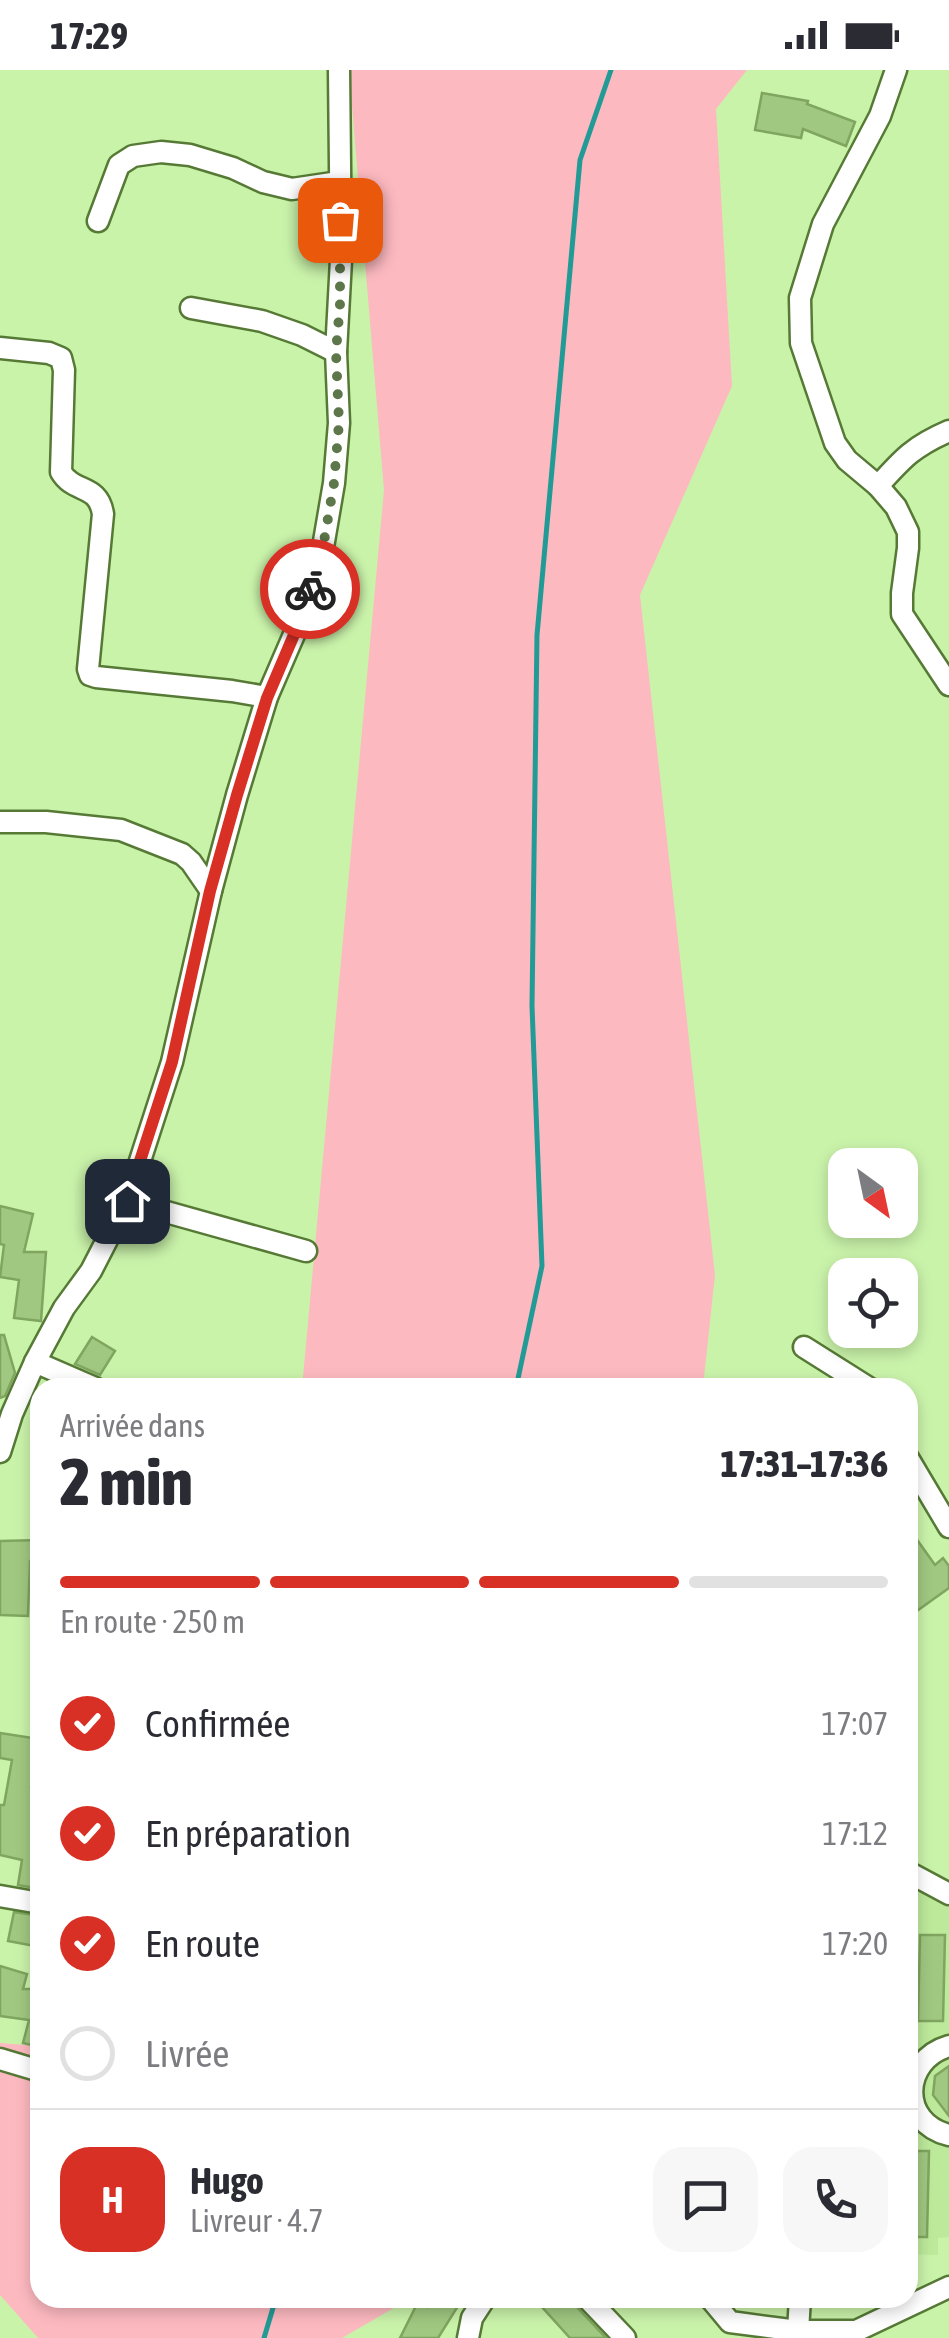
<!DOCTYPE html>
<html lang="fr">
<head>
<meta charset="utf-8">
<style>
  body { margin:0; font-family:"Asap Condensed",sans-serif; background:#f7f7f7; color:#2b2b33; height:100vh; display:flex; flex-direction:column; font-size:38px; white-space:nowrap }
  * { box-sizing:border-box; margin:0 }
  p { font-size:32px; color:#7c7c81 }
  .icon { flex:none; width:55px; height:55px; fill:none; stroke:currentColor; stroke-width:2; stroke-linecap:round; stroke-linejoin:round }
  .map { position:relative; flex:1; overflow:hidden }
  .panel { position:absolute; left:30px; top:1308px; width:888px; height:930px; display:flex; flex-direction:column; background:#fff; border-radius:30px; box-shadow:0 5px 15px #0003 }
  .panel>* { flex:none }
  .needle { width:65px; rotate:147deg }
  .buttons { position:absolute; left:828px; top:1078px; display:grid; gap:20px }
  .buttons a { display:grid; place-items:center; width:90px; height:90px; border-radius:20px; background:#fff; box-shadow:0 5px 15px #0003; font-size:50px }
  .pin { position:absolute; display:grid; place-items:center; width:85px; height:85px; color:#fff; margin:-42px; border-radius:20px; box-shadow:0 5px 15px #0006 }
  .courier { position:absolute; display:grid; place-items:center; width:100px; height:100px; margin:-50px; border:8px solid #d93025; border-radius:50%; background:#fff; color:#222; box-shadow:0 2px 12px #0007 }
  .head em { font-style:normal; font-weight:800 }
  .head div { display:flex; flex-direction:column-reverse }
  .head { display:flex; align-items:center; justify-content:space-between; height:170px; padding:0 30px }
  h1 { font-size:65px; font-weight:800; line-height:75px }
  .bar { display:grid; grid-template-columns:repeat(4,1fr); gap:15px 10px; align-content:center; height:120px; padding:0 30px }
  .bar i { height:12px; border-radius:8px; background:#e1e1e2 }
  .bar .on { background:#d93025 }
  .bar p { grid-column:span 4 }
  .line { display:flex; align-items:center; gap:25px; padding:0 30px; border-top:2px solid #e1e1e2 }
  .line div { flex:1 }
  .round { display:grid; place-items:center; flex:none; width:105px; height:105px; border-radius:30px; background:#f7f7f7 }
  ol { padding:0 30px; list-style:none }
  li { display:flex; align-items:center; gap:30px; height:110px }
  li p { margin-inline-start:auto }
  li .icon { padding:10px; border-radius:50%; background:#d93025; color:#fff; stroke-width:4 }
  li:last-child { color:#7c7c81 }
  li i { width:55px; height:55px; border:5px solid #e1e1e2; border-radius:50% }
  .status { display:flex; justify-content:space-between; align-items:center; height:70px; padding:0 50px; background:#fff; direction:ltr }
  .status svg { height:28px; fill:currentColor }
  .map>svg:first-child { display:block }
  .built { fill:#bde99a }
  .green { fill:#fdb9c0 }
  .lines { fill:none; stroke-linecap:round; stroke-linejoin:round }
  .stream { stroke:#229a96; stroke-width:5 }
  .building { fill:#a0c881; stroke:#7fa55f; stroke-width:2.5 }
  .minor-casing { stroke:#567a36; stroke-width:25 }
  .minor { stroke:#fff; stroke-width:20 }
  .done { stroke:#5e774a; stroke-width:10; stroke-dasharray:0 18 }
  .route { stroke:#d93025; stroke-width:12 }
</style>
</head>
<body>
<div class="status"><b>17:29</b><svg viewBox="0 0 49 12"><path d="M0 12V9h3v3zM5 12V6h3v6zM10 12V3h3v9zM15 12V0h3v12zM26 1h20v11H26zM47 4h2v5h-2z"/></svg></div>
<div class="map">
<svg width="949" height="2268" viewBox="0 0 949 2268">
  <rect width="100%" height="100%" fill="#caf3aa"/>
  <polygon class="built" points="908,1814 949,1836 949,2167 938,2168 938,2185 908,2184"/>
  <g class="green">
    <polygon points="349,0 747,0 716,39 732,316 640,525 715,1205 703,1317 302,1318 384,420"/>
    <polygon points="0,1973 40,1976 40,2228 411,2228 342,2268 38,2268 0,2225"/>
  </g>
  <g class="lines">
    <g class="stream">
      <polyline points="516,1318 542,1196 532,936 537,565 580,90 611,0"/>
      <polyline points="264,2268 276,2228"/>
    </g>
  </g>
  <g class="building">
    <polygon points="762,23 808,31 807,34 855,52 846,76 803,59 801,68 755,60"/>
    <polygon points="0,1136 33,1144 24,1182 46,1182 41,1251 14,1248 19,1210 0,1207 4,1175 0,1174"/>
    <polygon points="0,1265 4,1265 15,1303 5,1326 0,1328"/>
    <polygon points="92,1267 115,1281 100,1305 75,1294"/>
    <polygon points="908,1457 935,1495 943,1488 949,1496 949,1518 914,1543 908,1535"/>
    <polygon points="40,1470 40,1490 30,1491 28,1546 0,1545 0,1471"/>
    <polygon points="0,1663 39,1669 31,1717 40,1718 40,1819 18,1815 22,1790 0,1785 0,1735 4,1735 12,1690 0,1688"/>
    <polygon points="14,1842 40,1846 40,1877 8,1871"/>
    <polygon points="920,1865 945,1865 943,1951 918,1951"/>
    <polygon points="0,1896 27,1904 23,1919 40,1919 40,1977 23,1973 29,1950 0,1946"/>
    <polygon points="949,1996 949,2046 933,2025 935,2006"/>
    <polygon points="908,2081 929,2081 927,2167 908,2167"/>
    <polygon points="433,2228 463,2228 438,2268 400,2268 418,2232 427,2237"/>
    <polygon points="552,2228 573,2228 577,2237 606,2268 570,2268 542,2237"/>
  </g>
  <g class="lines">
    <g class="minor-casing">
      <g id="minor">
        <polyline points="896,0 880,46 823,154 800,228 801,273 835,373 847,390 878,416 896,437 908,462 908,478 902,523 902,544 949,615"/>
        <polyline points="98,151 119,95 133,86 161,82 190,85 233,98 263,112 292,119 339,112"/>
        <polyline points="191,238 262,251 302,265 336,282"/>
        <path d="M 0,278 L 49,283 L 61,288 L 64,300 L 61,402 C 74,424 98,413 103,444 L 88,599 L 90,605 L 96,607 L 232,621 L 267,627"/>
        <path d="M 878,416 C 903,388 914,376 949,361"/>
        <polyline points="0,752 46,752 121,760 182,784 191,792 211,821"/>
        <polyline points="127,1131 306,1181"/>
        <polyline points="804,1277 869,1318"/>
        <polyline points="35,1292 95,1318"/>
        <polyline points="0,1382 12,1344 35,1292 64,1238 91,1201 127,1131 172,992 211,821 237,725 267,627 296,560 321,489 334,413 339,353 336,282 341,190 339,0"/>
        <polyline points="908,1388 949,1457"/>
        <polyline points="908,1802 949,1824"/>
        <polyline points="0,1826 40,1833"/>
        <path d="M 949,1976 C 901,1990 899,2053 949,2065"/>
        <polyline points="0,1989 40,2001"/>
        <polyline points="587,2228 625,2268"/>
        <polyline points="710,2228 730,2252 798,2261 856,2261 949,2217"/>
        <polyline points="798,2261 800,2228"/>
        <polyline points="468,2268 472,2248 485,2228"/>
      </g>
    </g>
    <use href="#minor" class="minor"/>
  </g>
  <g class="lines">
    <polyline class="done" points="310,519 321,489 334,413 339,353 336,282 340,234 340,150"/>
    <polyline class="route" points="127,1131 172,992 210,821 237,725 267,628 296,560 310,519"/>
  </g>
</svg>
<div class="buttons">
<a><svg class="needle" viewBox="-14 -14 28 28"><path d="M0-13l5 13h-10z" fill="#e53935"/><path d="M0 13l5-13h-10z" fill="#7c7c81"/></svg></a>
<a><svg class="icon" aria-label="locate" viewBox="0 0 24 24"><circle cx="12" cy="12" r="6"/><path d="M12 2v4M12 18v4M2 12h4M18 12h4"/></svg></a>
</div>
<div class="pin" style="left:340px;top:150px;background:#ea580c"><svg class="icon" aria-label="bag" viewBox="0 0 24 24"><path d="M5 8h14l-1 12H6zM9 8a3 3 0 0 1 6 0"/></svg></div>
<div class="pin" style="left:127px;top:1131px;background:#1f2937"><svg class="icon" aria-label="home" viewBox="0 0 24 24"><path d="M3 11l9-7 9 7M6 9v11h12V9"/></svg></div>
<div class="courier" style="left:310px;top:519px"><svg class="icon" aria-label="bike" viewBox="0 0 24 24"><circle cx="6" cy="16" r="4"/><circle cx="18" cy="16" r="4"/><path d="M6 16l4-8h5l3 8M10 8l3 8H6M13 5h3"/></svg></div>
<section class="panel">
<div class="head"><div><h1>2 min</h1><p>Arrivée dans</p></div><em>17:31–17:36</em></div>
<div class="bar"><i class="on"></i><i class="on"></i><i class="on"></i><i></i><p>En route · 250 m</p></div>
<ol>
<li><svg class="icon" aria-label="check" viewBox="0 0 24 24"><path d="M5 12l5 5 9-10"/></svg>Confirmée<p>17:07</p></li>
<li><svg class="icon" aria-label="check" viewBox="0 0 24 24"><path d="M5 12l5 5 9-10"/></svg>En préparation<p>17:12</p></li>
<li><svg class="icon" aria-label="check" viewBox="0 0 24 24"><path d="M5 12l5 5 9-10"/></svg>En route<p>17:20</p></li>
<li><i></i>Livrée</li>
</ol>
<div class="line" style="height:180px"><b class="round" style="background:#d93025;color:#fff">H</b><div><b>Hugo</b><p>Livreur · 4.7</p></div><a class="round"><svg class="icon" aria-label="chat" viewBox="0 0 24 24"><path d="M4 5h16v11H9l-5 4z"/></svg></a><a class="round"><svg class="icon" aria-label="phone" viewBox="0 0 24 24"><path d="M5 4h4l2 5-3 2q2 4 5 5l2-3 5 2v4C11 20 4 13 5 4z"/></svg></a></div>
</section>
</div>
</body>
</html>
